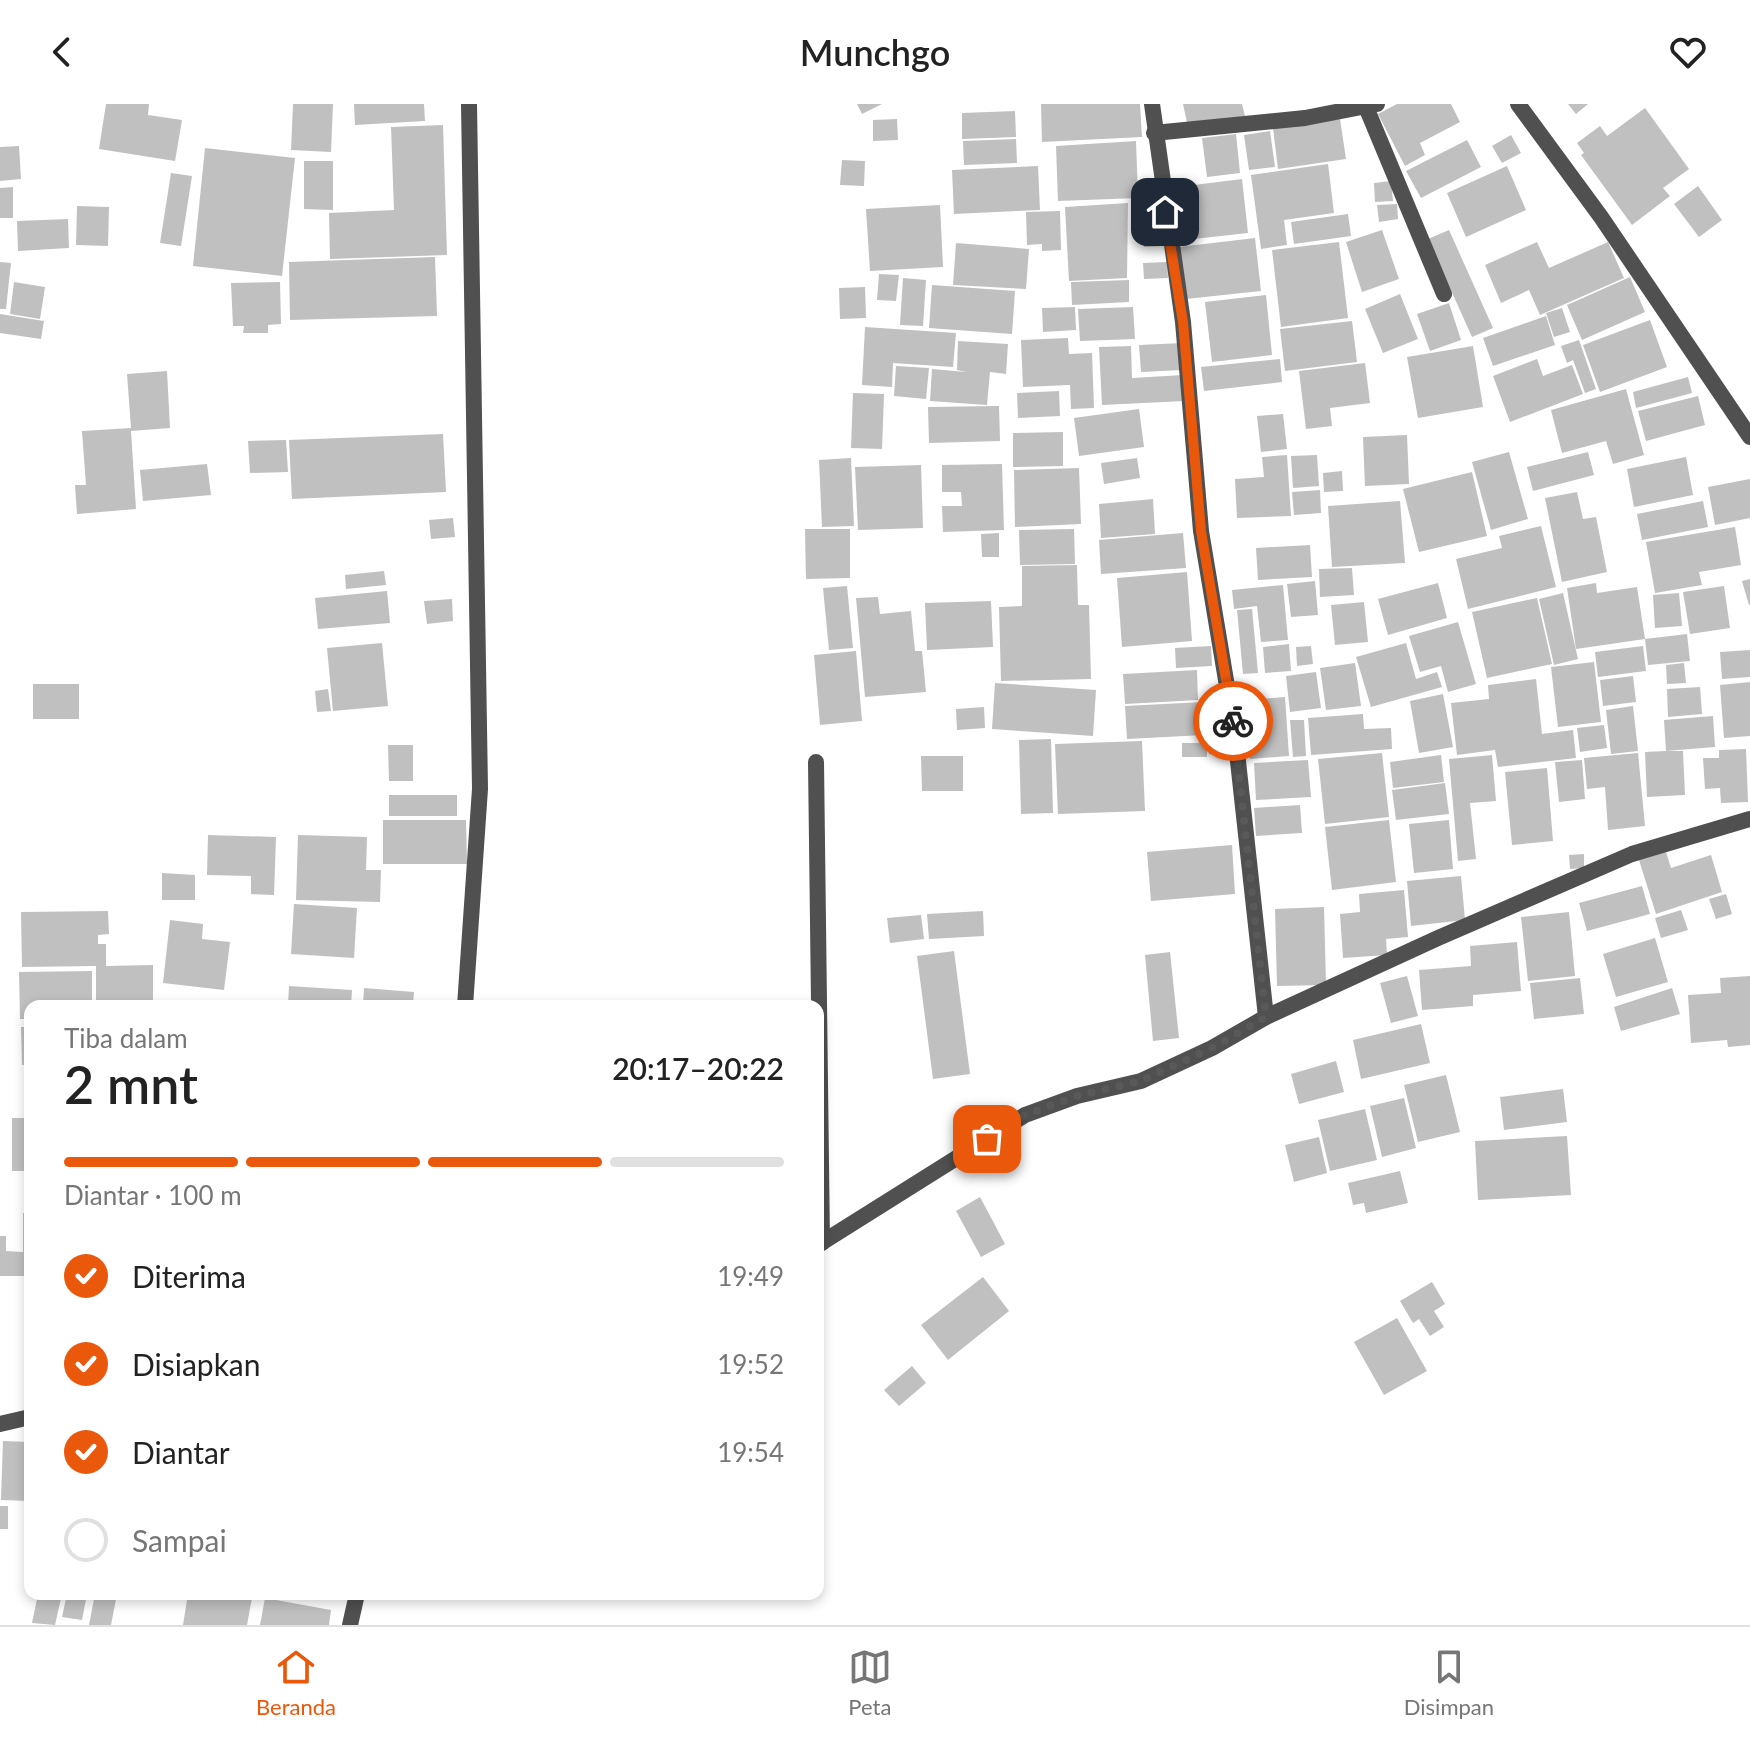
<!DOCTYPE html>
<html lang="id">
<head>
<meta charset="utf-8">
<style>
  body { margin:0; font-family:Lato,sans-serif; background:#f2f2f2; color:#222; height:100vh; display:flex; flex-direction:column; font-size:30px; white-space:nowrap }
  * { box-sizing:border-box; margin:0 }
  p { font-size:26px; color:#767676 }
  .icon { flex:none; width:44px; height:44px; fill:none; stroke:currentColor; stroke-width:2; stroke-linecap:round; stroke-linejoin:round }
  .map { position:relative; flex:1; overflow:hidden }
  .details { position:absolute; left:24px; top:896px; width:800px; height:600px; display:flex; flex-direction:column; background:#fff; border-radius:16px; box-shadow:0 4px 12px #0003 }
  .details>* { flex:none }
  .pin { position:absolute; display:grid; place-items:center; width:68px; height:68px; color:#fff; margin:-34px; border-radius:16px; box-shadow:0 4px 12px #0006 }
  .courier { position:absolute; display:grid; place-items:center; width:80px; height:80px; margin:-40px; border:6px solid #ea580c; border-radius:50%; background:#fff; color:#222; box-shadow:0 2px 10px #0007 }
  .summary em { font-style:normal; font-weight:600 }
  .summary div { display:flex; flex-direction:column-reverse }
  .summary { display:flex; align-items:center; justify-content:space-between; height:136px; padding:0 40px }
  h1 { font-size:52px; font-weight:600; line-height:60px }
  .bar { display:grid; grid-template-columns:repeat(4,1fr); gap:12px 8px; align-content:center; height:96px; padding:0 40px }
  .bar i { height:10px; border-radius:6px; background:#e0e0e0 }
  .bar .on { background:#ea580c }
  .bar p { grid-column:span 4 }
  ol { padding:0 40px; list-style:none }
  li { display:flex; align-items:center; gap:24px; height:88px }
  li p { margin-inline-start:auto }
  li .icon { padding:8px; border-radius:50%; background:#ea580c; color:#fff; stroke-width:4 }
  li:last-child { color:#767676 }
  li i { width:44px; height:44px; border:4px solid #e0e0e0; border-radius:50% }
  header { display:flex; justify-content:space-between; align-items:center; height:104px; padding:0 40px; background:#fff; font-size:36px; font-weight:600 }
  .tabs { display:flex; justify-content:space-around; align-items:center; height:112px; border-top:2px solid #e0e0e0; background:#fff; font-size:22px; color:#767676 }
  .tabs a { display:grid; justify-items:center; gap:4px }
  .tabs .on { color:#ea580c }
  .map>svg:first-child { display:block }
  .building { fill:#c0c0c0 }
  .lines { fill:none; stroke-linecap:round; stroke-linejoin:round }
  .minor { stroke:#505050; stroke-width:16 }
  .done { stroke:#595959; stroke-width:8; stroke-dasharray:0 14.4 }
  .route { stroke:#ea580c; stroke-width:10 }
</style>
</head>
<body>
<header><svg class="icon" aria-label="back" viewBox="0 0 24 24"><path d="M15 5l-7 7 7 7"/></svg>Munchgo<svg class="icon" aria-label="heart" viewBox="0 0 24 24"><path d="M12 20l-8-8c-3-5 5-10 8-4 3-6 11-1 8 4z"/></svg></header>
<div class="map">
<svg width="1750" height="1521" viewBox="0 0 1750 1521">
  <rect width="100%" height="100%" fill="#fff"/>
  <g class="building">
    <polygon points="106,0 149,0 148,11 182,16 175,57 99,45"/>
    <polygon points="293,0 333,0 331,48 291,46"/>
    <polygon points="354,0 424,0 425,17 355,21"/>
    <polygon points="857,0 882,0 862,10"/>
    <polygon points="1041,0 1140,0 1142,33 1042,38"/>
    <polygon points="1183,0 1242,0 1245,12 1188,23"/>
    <polygon points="1397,0 1451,0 1460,18 1420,39 1425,51 1405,62 1378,10"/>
    <polygon points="1568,0 1588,0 1576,10"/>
    <polygon points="1645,4 1689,65 1663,84 1670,92 1632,121 1581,51 1584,49 1577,39 1600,22 1607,32"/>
    <polygon points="1015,7 1016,33 962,35 962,9"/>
    <polygon points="897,15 898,36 873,37 873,16"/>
    <polygon points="1340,15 1346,55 1278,65 1273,24"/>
    <polygon points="443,21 447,151 330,155 329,109 394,106 391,23"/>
    <polygon points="1270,27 1275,63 1249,66 1244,31"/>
    <polygon points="1236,30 1240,69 1207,73 1202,34"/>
    <polygon points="1511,31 1521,49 1502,59 1492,42"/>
    <polygon points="1016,35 1017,59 964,61 963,37"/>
    <polygon points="1467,36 1481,63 1421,94 1406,67"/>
    <polygon points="1136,37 1138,94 1058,97 1056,42"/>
    <polygon points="19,42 21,75 0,77 0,43"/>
    <polygon points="205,44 295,54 282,172 193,162"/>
    <polygon points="842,56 865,57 864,82 840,81"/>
    <polygon points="304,57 333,57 333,106 304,105"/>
    <polygon points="1328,60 1334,109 1284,116 1287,141 1261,145 1251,71"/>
    <polygon points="1038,62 1040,106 954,110 952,66"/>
    <polygon points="1507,62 1526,106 1466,133 1447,89"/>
    <polygon points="171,69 192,72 181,142 160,139"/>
    <polygon points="1242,75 1248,129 1176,137 1170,84"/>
    <polygon points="1391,77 1393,97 1375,98 1374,79"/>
    <polygon points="1698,82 1722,116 1699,133 1674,100"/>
    <polygon points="13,83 13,114 0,114 0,84"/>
    <polygon points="1128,99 1127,174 1069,177 1065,103"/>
    <polygon points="1397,100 1398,115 1379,118 1377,101"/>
    <polygon points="940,101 943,163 870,167 866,105"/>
    <polygon points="77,102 109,103 108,142 76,141"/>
    <polygon points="1060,107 1061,146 1042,147 1042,140 1027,141 1026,108"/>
    <polygon points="1348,110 1351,132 1294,140 1291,118"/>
    <polygon points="68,115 69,144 18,147 17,117"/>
    <polygon points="1382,126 1399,175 1362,188 1346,138"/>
    <polygon points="1449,126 1493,224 1472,233 1428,135"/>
    <polygon points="1161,133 1162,142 1144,143 1144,134"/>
    <polygon points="1255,134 1261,187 1186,195 1179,143"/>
    <polygon points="1339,138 1348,214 1281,223 1272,146"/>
    <polygon points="1537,138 1549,164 1608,138 1624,174 1540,211 1529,186 1501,199 1485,161"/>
    <polygon points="956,139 1029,145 1026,185 953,181"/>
    <polygon points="435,153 437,212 290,216 289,158"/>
    <polygon points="0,158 11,159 6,205 0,205"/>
    <polygon points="1167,158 1168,174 1144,175 1143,159"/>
    <polygon points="879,170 899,171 896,197 877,196"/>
    <polygon points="1630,173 1645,208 1582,236 1567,201"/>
    <polygon points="903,174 926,176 923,222 900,221"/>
    <polygon points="1129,176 1129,198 1072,201 1071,178"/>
    <polygon points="14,178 45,183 40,215 10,210"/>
    <polygon points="280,178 281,220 268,221 268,229 243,229 244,222 233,222 231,179"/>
    <polygon points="932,181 1015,187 1012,230 929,224"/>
    <polygon points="865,183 866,214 840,215 839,184"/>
    <polygon points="1400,190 1418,235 1383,249 1365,205"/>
    <polygon points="1266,191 1272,251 1212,258 1205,198"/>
    <polygon points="1449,199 1461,236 1430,247 1417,210"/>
    <polygon points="1075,203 1076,226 1043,228 1042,204"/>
    <polygon points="1133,203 1135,235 1080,237 1078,205"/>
    <polygon points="1562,204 1570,228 1554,233 1546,209"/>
    <polygon points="0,210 44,217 41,235 0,229"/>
    <polygon points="1546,212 1555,241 1493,262 1483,234"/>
    <polygon points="1650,216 1667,263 1600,288 1583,241"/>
    <polygon points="1352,217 1357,258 1285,267 1280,225"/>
    <polygon points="865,223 956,229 953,263 893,259 892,283 862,281"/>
    <polygon points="1068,234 1069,250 1092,249 1094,304 1071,305 1070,281 1023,283 1021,236"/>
    <polygon points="1579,236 1596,285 1585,289 1573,256 1567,259 1561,242"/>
    <polygon points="958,237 1008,240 1006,270 990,268 987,301 930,297 932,265 966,268 957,266"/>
    <polygon points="1182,239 1183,266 1141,268 1139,241"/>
    <polygon points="1131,242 1132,274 1183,271 1185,297 1102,301 1099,243"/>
    <polygon points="1473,242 1483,303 1418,314 1407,253"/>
    <polygon points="1280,255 1282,278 1204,287 1201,263"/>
    <polygon points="1537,255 1543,272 1572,261 1583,290 1510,318 1493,272"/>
    <polygon points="1365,259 1370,299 1330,304 1332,322 1306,325 1299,267"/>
    <polygon points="896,262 929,264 926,295 894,292"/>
    <polygon points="167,267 170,324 131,327 136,405 77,410 75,381 86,381 82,327 131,324 127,270"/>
    <polygon points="1688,273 1692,289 1636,304 1633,288"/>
    <polygon points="1626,285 1644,351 1613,360 1606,337 1562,349 1551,306"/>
    <polygon points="1059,287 1060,312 1018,314 1017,289"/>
    <polygon points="853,289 884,290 882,345 851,344"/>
    <polygon points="1698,292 1705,321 1646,337 1638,307"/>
    <polygon points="999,302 1000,337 929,339 928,303"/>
    <polygon points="1139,305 1144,343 1079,352 1074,314"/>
    <polygon points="1283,310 1287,345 1261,348 1257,312"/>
    <polygon points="1063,328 1063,362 1013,363 1013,329"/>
    <polygon points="443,330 446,388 292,395 289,336"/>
    <polygon points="1407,331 1409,380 1365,382 1363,333"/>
    <polygon points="286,336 288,368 250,369 248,337"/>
    <polygon points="1509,348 1528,415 1491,426 1472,358"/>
    <polygon points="1588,348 1594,371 1533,387 1527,363"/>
    <polygon points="1287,351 1291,412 1237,414 1235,375 1264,373 1262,353"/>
    <polygon points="1317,351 1319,382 1293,384 1291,352"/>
    <polygon points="1686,353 1693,391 1634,403 1627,365"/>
    <polygon points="851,354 854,422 822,423 819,356"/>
    <polygon points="1137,354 1140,374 1104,380 1101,359"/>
    <polygon points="207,360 211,391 143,397 140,366"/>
    <polygon points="1002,360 1004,426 943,428 942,402 962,402 961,388 942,388 942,361"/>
    <polygon points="921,361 923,424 858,426 855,363"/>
    <polygon points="1079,364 1081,420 1015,423 1014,366"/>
    <polygon points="1342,367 1343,387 1324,388 1323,369"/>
    <polygon points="1472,368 1487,432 1419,448 1403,385"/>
    <polygon points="1750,375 1750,414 1715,421 1708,383"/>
    <polygon points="1320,386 1321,409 1294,411 1292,388"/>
    <polygon points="1577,388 1583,415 1596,413 1607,468 1562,478 1545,394"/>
    <polygon points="1153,395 1155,430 1101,434 1099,400"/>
    <polygon points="1400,397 1405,459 1332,463 1328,402"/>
    <polygon points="1703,397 1708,423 1642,436 1637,410"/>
    <polygon points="453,414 455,433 431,435 429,416"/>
    <polygon points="1541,422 1556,483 1468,505 1456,455 1502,444 1499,432"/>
    <polygon points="1735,423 1741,461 1699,468 1702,481 1655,489 1646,438"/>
    <polygon points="805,425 850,425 850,474 806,475"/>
    <polygon points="1074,425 1075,460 1020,461 1019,426"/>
    <polygon points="999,429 999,453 982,453 981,430"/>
    <polygon points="1183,429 1186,464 1101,470 1099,436"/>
    <polygon points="1310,441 1312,473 1258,476 1256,444"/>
    <polygon points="1077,461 1078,501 1089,501 1091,575 1001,577 999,503 1022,502 1022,462"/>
    <polygon points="1352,464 1354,491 1320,493 1319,465"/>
    <polygon points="384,467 386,481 346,485 345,471"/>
    <polygon points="1187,468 1192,537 1122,543 1117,474"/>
    <polygon points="1750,475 1750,501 1749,501 1742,477"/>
    <polygon points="1315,477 1318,511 1291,513 1287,480"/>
    <polygon points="1438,479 1447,514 1388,531 1378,495"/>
    <polygon points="1596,479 1597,489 1637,483 1645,535 1576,545 1567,484"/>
    <polygon points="1283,481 1288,536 1261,538 1257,502 1234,505 1232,486"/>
    <polygon points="847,482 853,544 829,546 823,484"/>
    <polygon points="1724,482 1730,524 1690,530 1683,488"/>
    <polygon points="387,487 390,519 318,525 315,494"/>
    <polygon points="1563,489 1578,555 1554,561 1539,495"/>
    <polygon points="1679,489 1682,522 1655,524 1653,491"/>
    <polygon points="878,493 880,510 911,507 915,547 922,547 926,588 865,593 856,494"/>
    <polygon points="1537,494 1552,560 1487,574 1472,508"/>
    <polygon points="452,495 453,517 427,520 424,497"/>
    <polygon points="991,497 993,543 927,546 925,499"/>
    <polygon points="1364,498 1368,538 1335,541 1331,501"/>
    <polygon points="1252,505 1258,569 1243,570 1237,506"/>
    <polygon points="1458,518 1476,580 1448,588 1441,562 1420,568 1409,532"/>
    <polygon points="1687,530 1690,557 1648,561 1645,535"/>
    <polygon points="382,539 388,602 333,607 327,544"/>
    <polygon points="1406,539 1416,575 1437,568 1442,583 1371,603 1356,553"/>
    <polygon points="1289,540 1291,567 1265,569 1263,543"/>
    <polygon points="1211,542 1212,562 1176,564 1175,544"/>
    <polygon points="1311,542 1313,560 1297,562 1296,543"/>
    <polygon points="1643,542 1646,567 1598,573 1595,548"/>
    <polygon points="1750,546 1750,573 1722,575 1720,548"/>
    <polygon points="856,547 862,617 820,621 814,551"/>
    <polygon points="1594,558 1601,618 1558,623 1551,563"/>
    <polygon points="1355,559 1361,602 1326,606 1320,564"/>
    <polygon points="1684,559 1686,579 1667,580 1666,561"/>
    <polygon points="1197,566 1198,596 1125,600 1123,570"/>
    <polygon points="1316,568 1321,604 1290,608 1286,572"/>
    <polygon points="1633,572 1636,598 1603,602 1600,576"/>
    <polygon points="1536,575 1542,630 1573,626 1576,654 1498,663 1495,646 1457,651 1451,599 1489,595 1488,581"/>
    <polygon points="1750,578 1750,632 1724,634 1720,581"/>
    <polygon points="995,579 1096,586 1093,632 992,625"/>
    <rect x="33" y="580" width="46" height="35"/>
    <polygon points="1700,583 1702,610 1668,613 1667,585"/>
    <polygon points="328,585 331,607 317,608 315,587"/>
    <polygon points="1443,590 1453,643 1419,649 1410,597"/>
    <polygon points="1285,593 1289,652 1250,655 1246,596"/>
    <polygon points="1203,598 1204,631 1127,635 1125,602"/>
    <polygon points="1633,602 1638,647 1611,650 1606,606"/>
    <polygon points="984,603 985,624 957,626 956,605"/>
    <polygon points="1363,610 1364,625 1391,624 1392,645 1311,651 1308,614"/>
    <polygon points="1713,612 1715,643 1666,647 1664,616"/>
    <polygon points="1290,616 1304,616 1306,652 1293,653"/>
    <polygon points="1604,621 1607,644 1580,648 1577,624"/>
    <polygon points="1209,633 1223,633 1224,649 1209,650"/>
    <polygon points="1051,635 1053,709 1021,710 1019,636"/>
    <polygon points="1142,637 1145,707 1058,710 1055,640"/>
    <rect x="1182" y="639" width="25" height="14"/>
    <polygon points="388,641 413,641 413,677 389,677"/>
    <polygon points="1746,645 1748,698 1721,699 1720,684 1705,685 1703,654 1719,654 1719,646"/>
    <polygon points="1665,647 1683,647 1685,691 1647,693 1645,648"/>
    <polygon points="1382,649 1389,713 1325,720 1318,655"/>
    <polygon points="1638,649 1645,722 1608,726 1605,683 1587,685 1584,654"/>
    <polygon points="1441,651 1444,678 1393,684 1390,658"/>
    <polygon points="1492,651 1496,697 1470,699 1476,755 1458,757 1449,655"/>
    <polygon points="921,652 963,652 963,687 922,687"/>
    <polygon points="1308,656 1311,693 1256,696 1254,659"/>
    <polygon points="1582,656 1585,695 1559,698 1555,658"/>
    <polygon points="1547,664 1553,737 1512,741 1505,668"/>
    <polygon points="1445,679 1449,710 1396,716 1392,686"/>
    <rect x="389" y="691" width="68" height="21"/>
    <polygon points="1300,701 1302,729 1256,732 1254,704"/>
    <polygon points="383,716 466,716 467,760 383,760"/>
    <polygon points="1389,716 1396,778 1332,786 1325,723"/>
    <polygon points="1449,716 1453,765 1414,769 1409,720"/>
    <polygon points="208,731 276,733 274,791 251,790 251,772 207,771"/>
    <polygon points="298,731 367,733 366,766 381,766 380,798 296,796"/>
    <polygon points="1232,741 1235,790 1151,797 1147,748"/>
    <polygon points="1666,748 1671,764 1711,751 1722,788 1656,810 1639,756"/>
    <polygon points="1584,750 1584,764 1570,765 1569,751"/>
    <polygon points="162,769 195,771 195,796 162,796"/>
    <polygon points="1461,772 1465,816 1411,822 1407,777"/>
    <polygon points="1642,782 1650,810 1587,827 1579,799"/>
    <polygon points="1404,786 1408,833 1386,835 1387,851 1343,854 1340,810 1360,808 1359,790"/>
    <polygon points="1726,790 1732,810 1716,815 1709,795"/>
    <polygon points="294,800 357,804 354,854 291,850"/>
    <polygon points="1324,803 1326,881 1277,882 1275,805"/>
    <polygon points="1681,806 1688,826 1661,834 1655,814"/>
    <polygon points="108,807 109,830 98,831 98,840 106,840 106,862 153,861 153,902 96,902 96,862 22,863 21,808"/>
    <polygon points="983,807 984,832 929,835 927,810"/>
    <polygon points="1569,808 1575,872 1528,877 1521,813"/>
    <polygon points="921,811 924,835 890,839 887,814"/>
    <polygon points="170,816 203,820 202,835 230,838 224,886 163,879"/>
    <polygon points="1655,834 1668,878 1616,893 1603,850"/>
    <polygon points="1517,838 1521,887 1473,891 1473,902 1422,906 1419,866 1471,862 1470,842"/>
    <polygon points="954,847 970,970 933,975 917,852"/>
    <polygon points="1170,848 1179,934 1153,937 1145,851"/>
    <polygon points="92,867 92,902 30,902 30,915 20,915 19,868"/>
    <polygon points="1407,872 1418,912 1391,919 1380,879"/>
    <polygon points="1750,872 1750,941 1728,943 1727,936 1691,939 1688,891 1721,889 1720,874"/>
    <polygon points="1580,874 1584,910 1534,915 1530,879"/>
    <polygon points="289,882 352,886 351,902 288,902"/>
    <polygon points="364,884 414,888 413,902 363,902"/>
    <polygon points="1672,884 1680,910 1621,927 1614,903"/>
    <polygon points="160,899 190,899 189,902 160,902"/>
    <polygon points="1421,920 1430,959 1361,975 1353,936"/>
    <polygon points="21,923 30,923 30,960 22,961"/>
    <polygon points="1336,957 1344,988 1299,1000 1291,970"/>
    <rect x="25" y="963" width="5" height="40"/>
    <polygon points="1446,971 1460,1028 1418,1038 1404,981"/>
    <polygon points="1563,985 1567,1018 1504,1026 1500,993"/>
    <polygon points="1404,994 1416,1044 1382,1053 1370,1002"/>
    <polygon points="1365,1005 1377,1056 1330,1067 1318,1016"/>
    <rect x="12" y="1014" width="18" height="53"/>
    <polygon points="1567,1032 1571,1091 1478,1096 1475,1037"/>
    <polygon points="1319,1033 1327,1069 1294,1078 1285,1041"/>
    <polygon points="1400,1067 1408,1099 1366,1109 1364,1099 1353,1101 1348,1079"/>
    <polygon points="980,1093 1005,1140 981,1153 956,1107"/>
    <polygon points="23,1109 30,1109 30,1172 0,1172 0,1132 6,1132 6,1147 23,1148"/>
    <polygon points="983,1173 1009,1207 948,1256 921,1221"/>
    <polygon points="1432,1178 1445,1200 1434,1207 1444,1223 1430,1232 1419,1215 1413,1219 1400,1197"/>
    <polygon points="1397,1214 1427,1267 1384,1291 1354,1238"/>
    <polygon points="912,1262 926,1279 899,1302 884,1286"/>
    <polygon points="3,1337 30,1338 30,1397 1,1396"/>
    <rect x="0" y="1402" width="8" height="23"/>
    <polygon points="28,1439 30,1439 30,1459 25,1458"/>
    <polygon points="38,1490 62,1490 55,1521 32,1519"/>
    <polygon points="67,1490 87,1490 82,1516 62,1513"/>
    <polygon points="95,1490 117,1490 111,1521 89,1521"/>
    <polygon points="188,1490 252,1494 247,1521 183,1521"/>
    <polygon points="265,1494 331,1506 329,1521 260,1521"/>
  </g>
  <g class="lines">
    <g class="minor">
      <polyline points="1152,0 1183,218 1201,427 1235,630 1266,913"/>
      <polyline points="1518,0 1601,113 1750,333"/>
      <polyline points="1366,3 1444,190"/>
      <polyline points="1154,29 1305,14 1377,0"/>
      <polyline points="816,658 822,1139"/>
      <polyline points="465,902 480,685 469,0"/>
      <polyline points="818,1141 1025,1011 1077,992 1141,977 1212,944 1266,913 1438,834 1632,750 1750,715"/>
      <polyline points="0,1320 30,1313"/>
      <polyline points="350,1521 357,1490"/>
    </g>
  </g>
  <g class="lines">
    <polyline class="done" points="987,1035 1025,1011 1077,992 1141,977 1212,944 1266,913 1233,617"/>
    <polyline class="route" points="1165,108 1183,218 1201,427 1233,617"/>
  </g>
</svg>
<div class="pin" style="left:987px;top:1035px;background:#ea580c"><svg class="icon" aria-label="bag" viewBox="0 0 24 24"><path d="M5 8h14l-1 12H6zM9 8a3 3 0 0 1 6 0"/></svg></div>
<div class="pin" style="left:1165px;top:108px;background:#1f2937"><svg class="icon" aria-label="home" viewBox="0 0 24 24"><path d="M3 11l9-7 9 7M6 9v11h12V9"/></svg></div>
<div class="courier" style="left:1233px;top:617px"><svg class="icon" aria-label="bike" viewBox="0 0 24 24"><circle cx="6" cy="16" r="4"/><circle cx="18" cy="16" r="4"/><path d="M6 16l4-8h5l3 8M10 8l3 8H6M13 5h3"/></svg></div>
<section class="details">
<div class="summary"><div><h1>2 mnt</h1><p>Tiba dalam</p></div><em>20:17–20:22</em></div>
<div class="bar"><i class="on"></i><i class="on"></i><i class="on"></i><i></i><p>Diantar · 100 m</p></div>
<ol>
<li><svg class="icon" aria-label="check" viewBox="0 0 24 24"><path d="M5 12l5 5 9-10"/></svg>Diterima<p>19:49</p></li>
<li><svg class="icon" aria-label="check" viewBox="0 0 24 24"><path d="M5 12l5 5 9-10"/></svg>Disiapkan<p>19:52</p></li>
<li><svg class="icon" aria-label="check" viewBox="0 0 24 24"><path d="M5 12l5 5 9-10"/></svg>Diantar<p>19:54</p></li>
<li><i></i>Sampai</li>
</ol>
</section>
</div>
<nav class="tabs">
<a class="on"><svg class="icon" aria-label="home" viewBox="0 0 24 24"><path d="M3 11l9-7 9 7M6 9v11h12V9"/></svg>Beranda</a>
<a><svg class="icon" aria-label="map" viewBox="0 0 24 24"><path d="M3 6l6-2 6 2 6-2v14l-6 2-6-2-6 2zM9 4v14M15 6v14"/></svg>Peta</a>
<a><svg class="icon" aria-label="saved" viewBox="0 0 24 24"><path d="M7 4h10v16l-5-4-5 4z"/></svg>Disimpan</a>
</nav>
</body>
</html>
